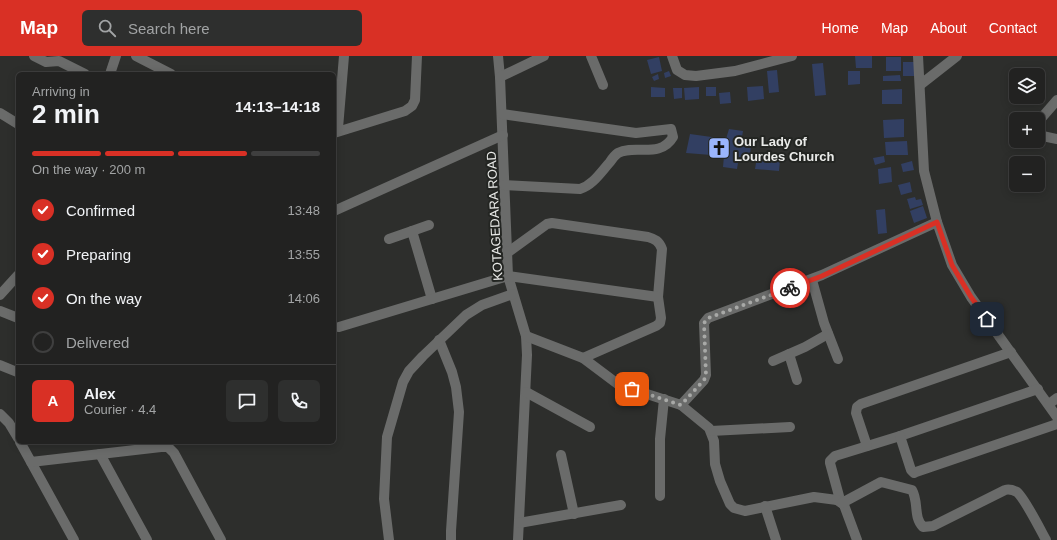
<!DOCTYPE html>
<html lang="en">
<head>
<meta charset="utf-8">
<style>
  body { margin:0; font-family:Arial,sans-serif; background:#2e2f2e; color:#f1f3f6; height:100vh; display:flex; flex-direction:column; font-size:15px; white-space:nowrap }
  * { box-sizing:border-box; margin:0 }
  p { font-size:13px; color:#a2a4a5 }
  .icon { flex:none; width:22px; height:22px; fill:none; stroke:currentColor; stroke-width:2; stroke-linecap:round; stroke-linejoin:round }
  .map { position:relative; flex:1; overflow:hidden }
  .side { position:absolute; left:16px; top:16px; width:320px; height:372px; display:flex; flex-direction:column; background:#222221; border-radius:6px; box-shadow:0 2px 10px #0003,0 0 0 1px #3f3f3f }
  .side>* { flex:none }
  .fabs { position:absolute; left:1009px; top:12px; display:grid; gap:8px }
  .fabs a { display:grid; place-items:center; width:36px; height:36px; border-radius:6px; background:#222221; box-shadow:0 2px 10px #0003,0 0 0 1px #3f3f3f; font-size:20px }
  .pin { position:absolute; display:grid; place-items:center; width:34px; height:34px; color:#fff; margin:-17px; border-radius:8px; box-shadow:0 2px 6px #0006 }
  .courier { position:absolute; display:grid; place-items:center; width:40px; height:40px; margin:-20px; border:3px solid #d93025; border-radius:50%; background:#fff; color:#222; box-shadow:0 1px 5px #0007 }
  .summary em { font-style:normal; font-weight:700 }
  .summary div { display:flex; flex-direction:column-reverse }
  .summary { display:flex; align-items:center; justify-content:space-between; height:68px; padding:0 16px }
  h1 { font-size:26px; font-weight:700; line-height:30px }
  .bar { display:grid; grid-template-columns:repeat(4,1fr); gap:6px 4px; align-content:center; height:48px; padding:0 16px }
  .bar i { height:5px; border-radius:3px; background:#3f3f3f }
  .bar .active { background:#d93025 }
  .bar p { grid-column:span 4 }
  .line { display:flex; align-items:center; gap:10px; padding:0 16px; border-top:1px solid #3f3f3f }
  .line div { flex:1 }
  .round { display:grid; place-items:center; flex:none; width:42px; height:42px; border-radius:6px; background:#2e2f2e }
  ol { padding:0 16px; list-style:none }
  li { display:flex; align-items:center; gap:12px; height:44px }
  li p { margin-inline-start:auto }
  li .icon { padding:4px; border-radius:50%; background:#d93025; color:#fff; stroke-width:4 }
  li:last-child { color:#a2a4a5 }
  li i { width:22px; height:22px; border:2px solid #3f3f3f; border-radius:50% }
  header { display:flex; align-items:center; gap:24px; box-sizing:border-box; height:56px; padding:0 20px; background:#d93025; color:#fff }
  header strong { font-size:19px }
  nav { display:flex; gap:22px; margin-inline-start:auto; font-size:14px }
  .search { width:280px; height:36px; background:#2e2f2e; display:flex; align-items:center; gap:10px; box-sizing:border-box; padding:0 14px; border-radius:6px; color:#a2a4a5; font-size:15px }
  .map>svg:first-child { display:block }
  .building { fill:#323f62 }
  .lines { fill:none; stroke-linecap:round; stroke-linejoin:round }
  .minor { stroke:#6a6b6a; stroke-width:10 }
  .tertiary { stroke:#6a6b6a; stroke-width:10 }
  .done { stroke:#a8a9a7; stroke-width:4; stroke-dasharray:0 7.2 }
  .route { stroke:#d93025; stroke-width:5 }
  .labels { text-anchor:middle; stroke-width:4; stroke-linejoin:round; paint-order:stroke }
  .poi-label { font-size:13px; font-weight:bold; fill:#eaebe9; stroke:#232522; text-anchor:start }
  .street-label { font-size:13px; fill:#eaebe9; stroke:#232522 }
</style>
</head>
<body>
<header>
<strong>Map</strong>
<div class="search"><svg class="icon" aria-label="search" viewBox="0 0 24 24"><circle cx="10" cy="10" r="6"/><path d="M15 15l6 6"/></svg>Search here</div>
<nav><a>Home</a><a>Map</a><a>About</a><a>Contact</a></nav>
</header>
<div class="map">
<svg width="1057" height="484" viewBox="0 0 1057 484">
  <rect width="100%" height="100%" fill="#2d2e2c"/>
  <g class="building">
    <polygon points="855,0 872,0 872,12 856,12"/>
    <polygon points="659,1 662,15 651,18 647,4"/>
    <rect x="886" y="1" width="15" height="14"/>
    <rect x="903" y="6" width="14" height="14"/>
    <polygon points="823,7 826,39 815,40 812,8"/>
    <polygon points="777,14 779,36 769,37 767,15"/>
    <polygon points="669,15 671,20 665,22 664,17"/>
    <polygon points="848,15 860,15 860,28 848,29"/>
    <polygon points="658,18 659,23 654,25 652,21"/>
    <polygon points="900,19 901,25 883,25 883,20"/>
    <polygon points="763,30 764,43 748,45 747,31"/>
    <polygon points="651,31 665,32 665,41 651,41"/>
    <polygon points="699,31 699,43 685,44 684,32"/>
    <rect x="706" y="31" width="10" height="9"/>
    <polygon points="673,32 682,32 682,42 674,43"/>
    <polygon points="902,33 902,48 882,48 882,34"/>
    <polygon points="730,36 731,47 720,48 719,37"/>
    <polygon points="904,63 904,81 884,82 883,64"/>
    <polygon points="729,73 743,75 741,86 751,87 750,102 739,101 737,113 723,111 724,100 686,97 690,78 726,83"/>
    <polygon points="907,85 908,99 886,99 885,86"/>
    <polygon points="884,100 885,106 875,109 873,102"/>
    <polygon points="757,101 780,104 779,115 755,113"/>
    <polygon points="912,105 914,114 903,116 901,108"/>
    <polygon points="891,111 892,126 879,128 878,113"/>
    <polygon points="910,126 912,136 901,139 898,129"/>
    <polygon points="915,141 916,144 921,143 923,149 910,153 907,143"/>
    <polygon points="923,150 927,162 914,167 910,155"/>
    <polygon points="885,153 887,177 878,178 876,154"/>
  </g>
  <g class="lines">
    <g class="minor">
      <polyline points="34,0 46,6 59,5 85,18"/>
      <polyline points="136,0 171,18"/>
      <polyline points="498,0 500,21 508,220 526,280 527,299 518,484"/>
      <polyline points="591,0 603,29"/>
      <polyline points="672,0 677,14 685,19 696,20 735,15 792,0"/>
      <polyline points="918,0 924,115 937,166 952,209 971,241 1057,361"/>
      <polyline points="500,21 544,0"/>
      <polyline points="920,29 957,0"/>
      <polyline points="0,57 18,68"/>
      <path d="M 502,58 L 636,77 L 671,73 L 673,81 C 660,103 635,88 618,97 C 615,99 612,103 610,106 C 601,116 593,129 580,133 L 504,129"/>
      <polyline points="1038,66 1057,44"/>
      <polyline points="334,77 405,55 412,50 415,44 417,0"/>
      <polyline points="334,77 338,72 344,0"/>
      <polyline points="1038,79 1057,83"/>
      <polyline points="334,155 503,79"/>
      <polyline points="412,175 429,169"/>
      <polyline points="389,183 412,175 432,243"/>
      <path d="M 507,197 L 547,168 L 552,167 L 648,181 C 655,183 659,185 662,193 L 658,241 L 661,262 L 660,267 L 656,270 L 583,302"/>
      <polyline points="812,224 824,267 838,303"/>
      <polyline points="0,255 18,262"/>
      <polyline points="339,271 508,220 658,241"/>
      <polyline points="526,280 583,302 619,329 681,349 709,372 714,385 715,408 720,425 730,448 734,452 745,455 814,441 837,444 839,440 830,407 830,405 835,400 900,380 1038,333"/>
      <polyline points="439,284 452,316 456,331 459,356 451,475 451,484"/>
      <polyline points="789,298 797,324"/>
      <polyline points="773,305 805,291 828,278"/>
      <polyline points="0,309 17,316"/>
      <polyline points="526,336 590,371"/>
      <polyline points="1049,348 1057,342"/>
      <polyline points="681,349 704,324 706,319 704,267 708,262 822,219 937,166"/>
      <polyline points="0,358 9,367 18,382"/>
      <polyline points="711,375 790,371"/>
      <polyline points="900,380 911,414 914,417 916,416 1057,368"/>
      <polyline points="20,386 74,484"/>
      <polyline points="867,390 856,357 857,351 861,348 1011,296"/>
      <polyline points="100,398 147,484"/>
      <polyline points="561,399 574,458"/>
      <polyline points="31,406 161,391 168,391 174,397 221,484"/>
      <polyline points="660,440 660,383 664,343"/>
      <polyline points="837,444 844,449 857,484"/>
      <path d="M 842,447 L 881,426 L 912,434 C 919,446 913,461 923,471 L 933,470 L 1005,434 C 1009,433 1013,434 1017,436 C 1025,443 1040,473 1046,484"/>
      <polyline points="765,450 776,484"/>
      <polyline points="519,467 621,449"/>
      <polyline points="389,484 384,443 387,381 403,326 409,315 423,300 466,259 482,249 513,238"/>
    </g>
    <g class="tertiary">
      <polyline points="110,18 116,0"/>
      <polyline points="0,239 18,219"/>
    </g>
  </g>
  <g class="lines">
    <polyline class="done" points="632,333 681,349 704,324 706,320 704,267 708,262 790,232"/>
    <polyline class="route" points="790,232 822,220 937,166 952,209 971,241 987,263"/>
  </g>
  <defs>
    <g id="church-square" transform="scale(1.15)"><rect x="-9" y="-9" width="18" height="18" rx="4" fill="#9ab5fd" stroke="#232522"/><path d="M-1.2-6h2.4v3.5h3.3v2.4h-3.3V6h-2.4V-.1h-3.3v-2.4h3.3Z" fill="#111"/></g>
  </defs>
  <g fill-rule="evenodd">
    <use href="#church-square" x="719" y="92"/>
  </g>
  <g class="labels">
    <g class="poi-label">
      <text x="734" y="90">Our Lady of<tspan x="734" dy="15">Lourdes Church</tspan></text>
    </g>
    <g class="street-label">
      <text transform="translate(494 160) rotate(-93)" y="5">KOTAGEDARA ROAD</text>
    </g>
  </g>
</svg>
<div class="fabs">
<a><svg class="icon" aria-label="layers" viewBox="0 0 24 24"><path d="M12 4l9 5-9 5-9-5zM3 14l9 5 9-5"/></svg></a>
<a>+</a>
<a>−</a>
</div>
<div class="pin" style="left:632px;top:333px;background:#ea580c"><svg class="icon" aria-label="bag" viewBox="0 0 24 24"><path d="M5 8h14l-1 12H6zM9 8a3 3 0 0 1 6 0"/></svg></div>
<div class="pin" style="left:987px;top:263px;background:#1f2937"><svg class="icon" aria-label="home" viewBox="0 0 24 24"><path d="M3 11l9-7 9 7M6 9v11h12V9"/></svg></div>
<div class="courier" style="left:790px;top:232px"><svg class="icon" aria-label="bike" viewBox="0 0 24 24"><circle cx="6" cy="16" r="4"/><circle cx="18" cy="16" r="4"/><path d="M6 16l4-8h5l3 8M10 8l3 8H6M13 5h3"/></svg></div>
<section class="side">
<div class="summary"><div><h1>2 min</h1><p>Arriving in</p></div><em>14:13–14:18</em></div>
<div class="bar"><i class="active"></i><i class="active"></i><i class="active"></i><i></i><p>On the way · 200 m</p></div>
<ol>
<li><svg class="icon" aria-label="check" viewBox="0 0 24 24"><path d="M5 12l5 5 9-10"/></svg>Confirmed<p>13:48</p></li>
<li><svg class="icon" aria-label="check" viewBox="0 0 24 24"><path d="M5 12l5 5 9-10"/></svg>Preparing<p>13:55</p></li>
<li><svg class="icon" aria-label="check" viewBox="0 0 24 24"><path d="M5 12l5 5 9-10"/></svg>On the way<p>14:06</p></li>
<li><i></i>Delivered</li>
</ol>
<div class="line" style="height:72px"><b class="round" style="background:#d93025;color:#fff">A</b><div><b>Alex</b><p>Courier · 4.4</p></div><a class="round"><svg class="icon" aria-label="chat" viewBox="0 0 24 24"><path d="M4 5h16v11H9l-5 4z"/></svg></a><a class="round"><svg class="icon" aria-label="phone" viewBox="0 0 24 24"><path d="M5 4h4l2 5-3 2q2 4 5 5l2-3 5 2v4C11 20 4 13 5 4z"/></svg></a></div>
</section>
</div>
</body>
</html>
